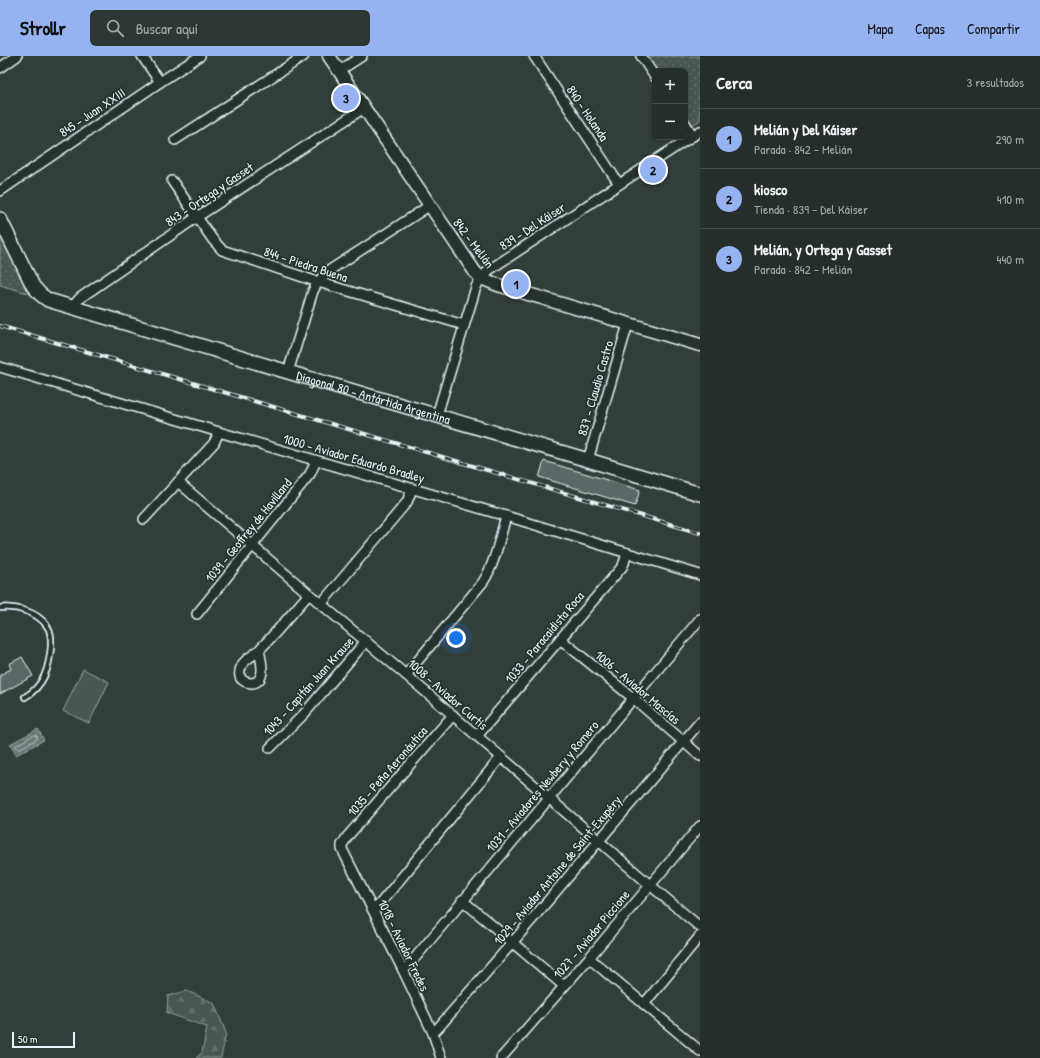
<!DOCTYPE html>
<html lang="es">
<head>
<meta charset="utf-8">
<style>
  :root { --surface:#262e2b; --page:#2e3633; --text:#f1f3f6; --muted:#a4a8a9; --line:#424a47; --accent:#95b2f1 }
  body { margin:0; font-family:"Patrick Hand",sans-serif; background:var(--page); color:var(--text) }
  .controls { position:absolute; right:12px; top:12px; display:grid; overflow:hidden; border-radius:6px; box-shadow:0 2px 6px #0003 }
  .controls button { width:36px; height:36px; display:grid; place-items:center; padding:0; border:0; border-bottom:1px solid var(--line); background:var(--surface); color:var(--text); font:20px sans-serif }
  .scale { position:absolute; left:12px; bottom:10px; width:63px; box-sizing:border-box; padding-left:4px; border:2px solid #e8f1f8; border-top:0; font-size:11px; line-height:14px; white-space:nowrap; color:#e8f1f8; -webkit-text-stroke:3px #26332d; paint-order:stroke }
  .you { position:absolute; left:456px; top:582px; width:14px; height:14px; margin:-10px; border:3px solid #fff; border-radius:50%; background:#1a73e8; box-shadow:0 0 0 6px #1a73e833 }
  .badge { display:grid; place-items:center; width:26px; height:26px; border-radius:50%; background:var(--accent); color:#111; font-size:13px; font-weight:700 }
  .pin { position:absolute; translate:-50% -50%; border:2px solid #fff; box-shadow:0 1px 4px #0006 }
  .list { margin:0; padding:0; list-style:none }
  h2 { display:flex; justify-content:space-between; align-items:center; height:52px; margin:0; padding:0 16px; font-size:17px }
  h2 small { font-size:13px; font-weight:400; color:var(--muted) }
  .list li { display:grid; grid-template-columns:26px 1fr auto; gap:12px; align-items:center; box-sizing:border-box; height:60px; padding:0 16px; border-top:1px solid var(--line) }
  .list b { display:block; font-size:15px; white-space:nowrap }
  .list p { margin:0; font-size:13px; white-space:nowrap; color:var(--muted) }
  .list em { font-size:13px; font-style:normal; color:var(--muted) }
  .icon { flex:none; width:22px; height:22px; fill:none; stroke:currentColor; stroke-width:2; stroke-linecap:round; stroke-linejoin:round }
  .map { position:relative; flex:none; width:700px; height:1002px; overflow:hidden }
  header { display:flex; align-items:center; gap:24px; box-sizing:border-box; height:56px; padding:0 20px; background:var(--accent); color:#111 }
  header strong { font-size:19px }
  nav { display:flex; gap:22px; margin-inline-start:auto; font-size:14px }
  .search { width:280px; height:36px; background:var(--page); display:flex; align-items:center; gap:10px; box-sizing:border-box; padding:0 14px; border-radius:6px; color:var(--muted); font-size:15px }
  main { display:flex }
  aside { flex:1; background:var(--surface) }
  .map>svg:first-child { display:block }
  .grass { fill:url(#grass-dots); stroke:#98a4a4 }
  .forest { fill:url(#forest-firs); stroke:#98a4a4 }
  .garden { fill:#495651; stroke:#98a4a4 }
  .water { fill:url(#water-ripples); stroke:#9ea9ab }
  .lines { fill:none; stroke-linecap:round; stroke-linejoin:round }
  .shore { stroke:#b7c1c5; stroke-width:1 }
  .building { fill:#5c6865; stroke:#e8f1f8 }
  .service-casing { stroke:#e8f1f8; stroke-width:8 }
  .minor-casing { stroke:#e8f1f8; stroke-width:12 }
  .tertiary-casing { stroke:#e8f1f8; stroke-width:15 }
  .secondary-casing { stroke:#e8f1f8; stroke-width:16 }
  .service { stroke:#26332d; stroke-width:4.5 }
  .minor { stroke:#26332d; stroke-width:9 }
  .tertiary { stroke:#26332d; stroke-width:12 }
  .secondary { stroke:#26332d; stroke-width:13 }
  .rail-casing { stroke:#e8f1f8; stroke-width:4 }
  .rail { stroke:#26332d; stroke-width:2.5; stroke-dasharray:8; stroke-linecap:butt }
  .labels { text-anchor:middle; stroke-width:3.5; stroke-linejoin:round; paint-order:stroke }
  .street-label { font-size:13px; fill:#e8f1f8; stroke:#26332d }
</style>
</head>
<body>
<header>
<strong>Strollr</strong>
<div class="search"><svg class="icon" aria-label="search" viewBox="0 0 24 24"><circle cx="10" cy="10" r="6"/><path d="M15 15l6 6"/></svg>Buscar aquí</div>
<nav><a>Mapa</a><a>Capas</a><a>Compartir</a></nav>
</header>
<main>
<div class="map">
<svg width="700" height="1002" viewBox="0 0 700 1002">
  <defs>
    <pattern id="grass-dots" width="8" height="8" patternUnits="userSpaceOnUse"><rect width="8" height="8" fill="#495651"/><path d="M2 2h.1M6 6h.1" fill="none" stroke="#636f6b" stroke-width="1.8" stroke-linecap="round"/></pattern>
    <pattern id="forest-firs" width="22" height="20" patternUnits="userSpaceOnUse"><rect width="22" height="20" fill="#495651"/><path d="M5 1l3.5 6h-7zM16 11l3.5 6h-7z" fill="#636f6b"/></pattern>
    <pattern id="water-ripples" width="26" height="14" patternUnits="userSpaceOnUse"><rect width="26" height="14" fill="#6d7978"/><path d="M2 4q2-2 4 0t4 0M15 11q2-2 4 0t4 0" fill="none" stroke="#5b6363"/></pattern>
  </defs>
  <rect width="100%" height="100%" fill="#323e39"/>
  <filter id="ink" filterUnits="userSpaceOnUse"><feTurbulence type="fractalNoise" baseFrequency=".025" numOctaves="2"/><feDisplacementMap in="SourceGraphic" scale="8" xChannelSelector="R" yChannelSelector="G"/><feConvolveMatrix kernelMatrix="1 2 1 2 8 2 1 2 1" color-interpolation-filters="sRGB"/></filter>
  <g filter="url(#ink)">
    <g class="grass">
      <path d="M647 0H700V64L691 70 685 60V15H656Z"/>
      <path d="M0 178 31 238 0 229Z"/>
    </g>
    <path class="forest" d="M187 935 214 947 226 977 221 1002H196L202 997 207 971 167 957 168 940Z"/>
    <path class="garden" d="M83 613 109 626 89 667 63 655Z"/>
    <path class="water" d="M38 673 44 684 16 699 10 688Z"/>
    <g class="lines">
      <path class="shore" d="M34 679 37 680V683L19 693 17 692 16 690 17 689Z"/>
    </g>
    <g class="building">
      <path d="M544 405 640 434 635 450 539 421Z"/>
      <path d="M22 601 33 620 0 638V619L11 613 9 608Z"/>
    </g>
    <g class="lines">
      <g class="service-casing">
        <path id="service" d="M0 552C16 550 38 556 47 570 52 577 51 584 51 591 49 612 44 630 25 641"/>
      </g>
      <g class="minor-casing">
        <g id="minor">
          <path d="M142 0 160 26"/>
          <path d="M534 0 619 128"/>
          <path d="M641 0 655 21"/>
          <path d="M0 12 17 0"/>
          <path d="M339 15 362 0"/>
          <path d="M685 67 693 80"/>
          <path d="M175 84 304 0"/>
          <path d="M172 125 213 184 222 194 318 226 464 269"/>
          <path d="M0 135 160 26 200 0"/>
          <path d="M72 251 80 242 197 161 364 52"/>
          <path d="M0 311 219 376 506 460 700 519"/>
          <path d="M288 316 313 235 318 226 330 214 429 150"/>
          <path d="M437 359 476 231C479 224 484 219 489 214L700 75"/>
          <path d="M588 404 628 268"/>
          <path d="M178 426 309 538 406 619 650 829 700 871"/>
          <path d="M144 463 214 387 219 376"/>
          <path d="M321 548 407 446 412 433"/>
          <path d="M197 558 310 418 316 405"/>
          <path d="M560 583 633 642 700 700"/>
          <path d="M259 594C261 604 267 624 253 627 250 627 247 627 244 625 238 622 239 615 242 609 246 602 255 599 260 593 277 576 293 556 309 538"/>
          <path d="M406 619 483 526C495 508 500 481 506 460"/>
          <path d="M477 680 622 511 624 507 627 497"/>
          <path d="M270 692 304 658 366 585"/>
          <path d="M462 844 564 930"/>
          <path d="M373 854 379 849 501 701"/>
          <path d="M589 902 700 995"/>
          <path d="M403 914 409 909 700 563"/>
          <path d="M644 948 700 880"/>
          <path d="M433 977 438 972 512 887 700 666"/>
          <path d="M441 1002 433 977 403 914 342 793V789L347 781 453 659"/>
          <path d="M501 1002 589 902 700 770"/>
        </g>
      </g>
      <g class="tertiary-casing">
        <path id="tertiary" d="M329 0 475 216 481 222 498 229 700 289"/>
      </g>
      <g class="secondary-casing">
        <g id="secondary">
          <path id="s1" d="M0 163 33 230 40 238 48 244 288 316 588 404 700 438"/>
        </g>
      </g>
      <use href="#service" class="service"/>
      <use href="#minor" class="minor"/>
      <use href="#tertiary" class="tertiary"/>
      <use href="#secondary" class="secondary"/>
      <g class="rail-casing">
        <path id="rail" d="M0 270 700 477"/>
      </g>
      <use href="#rail" class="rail"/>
    </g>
  </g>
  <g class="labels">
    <g class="street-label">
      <text transform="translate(92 56) rotate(-34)" y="5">845 - Juan XXIII</text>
      <text transform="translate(588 57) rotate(56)" y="5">840 - Holanda</text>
      <text transform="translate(209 138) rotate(-34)" y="5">843 - Ortega y Gasset</text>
      <text transform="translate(532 170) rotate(-33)" y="5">839 - Del Káiser</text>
      <text transform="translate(474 187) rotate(53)" y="5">842 - Melián</text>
      <text transform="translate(306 208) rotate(18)" y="5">844 - Piedra Buena</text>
      <text transform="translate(595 332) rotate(-74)" y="5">837 - Claudio Castro</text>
      <text dy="5" stroke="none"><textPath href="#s1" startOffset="435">Diagonal 80 - Antártida Argentina</textPath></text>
      <text transform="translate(354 402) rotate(16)" y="5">1000 - Aviador Eduardo Bradley</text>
      <text transform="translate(248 474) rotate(-51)" y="5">1039 - Geoffrey de Havilland</text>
      <text transform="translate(544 581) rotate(-50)" y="5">1033 - Paracaidista Roca</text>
      <text transform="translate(308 630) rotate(-48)" y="5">1043 - Capitán Juan Krause</text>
      <text transform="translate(638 631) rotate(40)" y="5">1006 - Aviador Mascías</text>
      <text transform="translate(448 638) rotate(41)" y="5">1008 - Aviador Curtis</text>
      <text transform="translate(387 715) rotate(-49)" y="5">1035 - Peña Aeronáutica</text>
      <text transform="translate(542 730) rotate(-50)" y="5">1031 - Aviadores Newbery y Romero</text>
      <text transform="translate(557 814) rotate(-50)" y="5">1029 - Aviador Antoine de Saint-Exupéry</text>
      <text transform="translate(591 878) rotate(-50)" y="5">1027 - Aviador Piccione</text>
      <text transform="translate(404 889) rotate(64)" y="5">1018 - Aviador Fredes</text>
    </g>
  </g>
</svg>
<div class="controls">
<button>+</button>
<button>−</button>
</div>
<div class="scale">50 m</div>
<div class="you"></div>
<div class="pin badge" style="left:516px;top:228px">1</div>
<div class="pin badge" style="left:653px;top:114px">2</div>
<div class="pin badge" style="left:346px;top:42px">3</div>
</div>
<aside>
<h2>Cerca<small>3 resultados</small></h2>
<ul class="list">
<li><span class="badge">1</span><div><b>Melián y Del Káiser</b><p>Parada · 842 - Melián</p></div><em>290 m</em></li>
<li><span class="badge">2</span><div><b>kiosco</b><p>Tienda · 839 - Del Káiser</p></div><em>410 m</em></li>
<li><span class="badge">3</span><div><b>Melián, y Ortega y Gasset</b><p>Parada · 842 - Melián</p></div><em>440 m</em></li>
</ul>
</aside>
</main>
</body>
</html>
